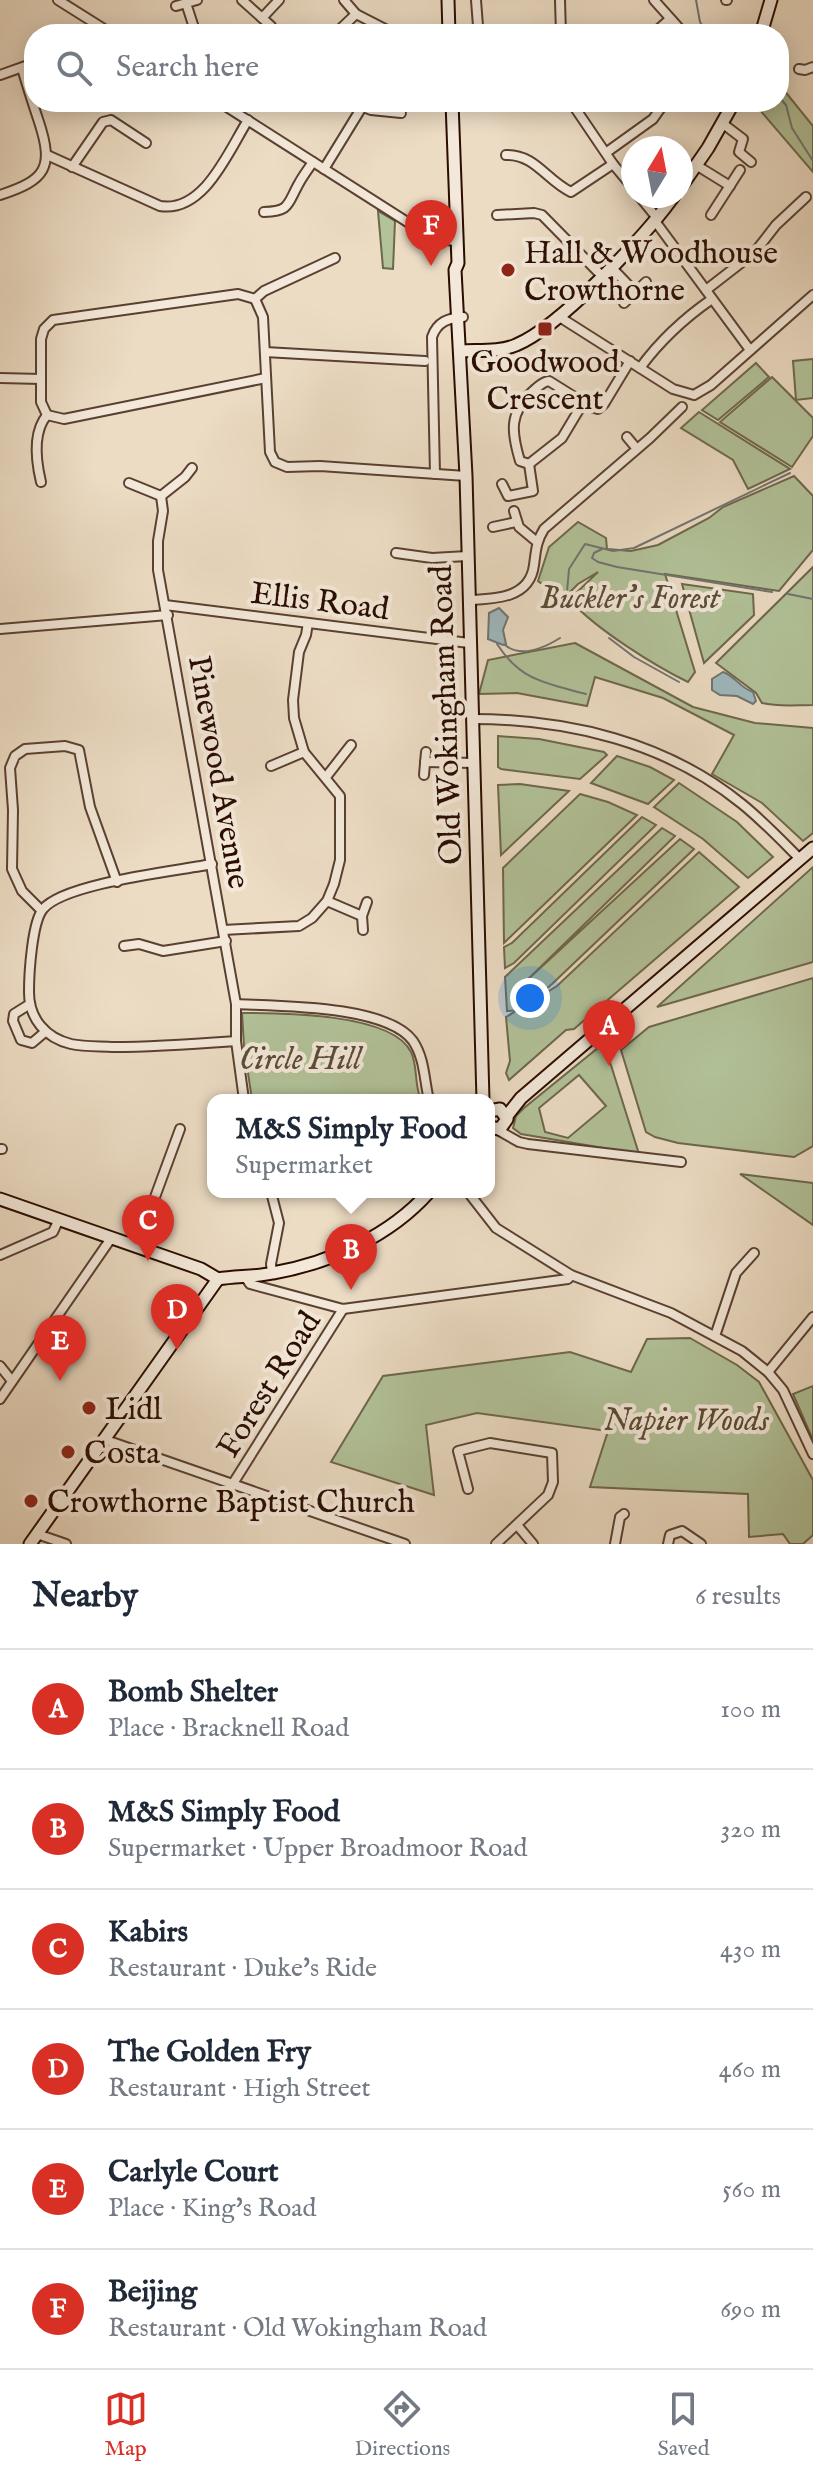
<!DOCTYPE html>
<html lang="en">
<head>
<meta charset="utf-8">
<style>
  :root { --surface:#fff; --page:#f2f2f3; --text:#1f2937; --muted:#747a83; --line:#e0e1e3; --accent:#d93025 }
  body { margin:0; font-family:"IM FELL English",serif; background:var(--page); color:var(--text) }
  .compass { position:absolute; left:621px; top:136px; width:72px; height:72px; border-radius:50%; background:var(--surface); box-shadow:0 4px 20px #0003; rotate:10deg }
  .you { position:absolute; left:530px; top:998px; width:28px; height:28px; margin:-20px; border:6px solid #fff; border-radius:50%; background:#1a73e8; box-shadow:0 0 0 12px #1a73e833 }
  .badge { display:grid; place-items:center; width:52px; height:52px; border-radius:50%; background:var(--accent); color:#fff; font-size:26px; font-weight:700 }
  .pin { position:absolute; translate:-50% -66px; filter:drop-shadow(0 2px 4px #0008) }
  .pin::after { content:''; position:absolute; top:42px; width:28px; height:24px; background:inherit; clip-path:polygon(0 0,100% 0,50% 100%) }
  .popup { position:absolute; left:207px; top:1094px; width:288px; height:104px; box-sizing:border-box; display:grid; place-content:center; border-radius:16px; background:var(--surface); filter:drop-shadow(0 2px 6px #0005); font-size:26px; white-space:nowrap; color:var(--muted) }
  .popup b { font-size:30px; color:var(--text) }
  .popup::after { content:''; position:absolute; left:50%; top:100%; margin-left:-16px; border:16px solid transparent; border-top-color:var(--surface) }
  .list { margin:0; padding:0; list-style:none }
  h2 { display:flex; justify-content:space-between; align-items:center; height:104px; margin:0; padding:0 32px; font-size:34px }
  h2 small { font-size:26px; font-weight:400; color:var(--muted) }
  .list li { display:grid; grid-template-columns:52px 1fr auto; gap:24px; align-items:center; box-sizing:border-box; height:120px; padding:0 32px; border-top:2px solid var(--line) }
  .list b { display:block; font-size:30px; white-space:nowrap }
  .list p { margin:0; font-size:26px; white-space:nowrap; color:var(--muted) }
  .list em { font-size:26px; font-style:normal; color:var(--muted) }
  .icon { flex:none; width:44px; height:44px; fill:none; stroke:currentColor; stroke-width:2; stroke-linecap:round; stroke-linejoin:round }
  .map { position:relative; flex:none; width:813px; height:1544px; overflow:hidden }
  .search { position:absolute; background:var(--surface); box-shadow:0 4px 20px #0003; left:24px; right:24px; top:24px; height:88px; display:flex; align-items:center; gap:20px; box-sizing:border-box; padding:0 28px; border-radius:32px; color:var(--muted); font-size:30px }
  .sheet { height:824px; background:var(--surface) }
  nav { display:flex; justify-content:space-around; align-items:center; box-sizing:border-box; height:112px; border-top:2px solid var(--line); background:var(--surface); font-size:22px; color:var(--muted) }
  nav a { display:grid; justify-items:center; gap:4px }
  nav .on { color:var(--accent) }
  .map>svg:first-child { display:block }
  .green { fill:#b2c299; stroke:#6e674c; stroke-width:2; fill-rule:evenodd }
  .water { fill:#9eb9bf; stroke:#707473; stroke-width:2 }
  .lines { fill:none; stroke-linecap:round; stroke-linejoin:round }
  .stream { stroke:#707473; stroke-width:2 }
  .street-casing { stroke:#5a4031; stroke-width:12 }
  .secondary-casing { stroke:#2a0c00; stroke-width:15 }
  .street { stroke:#f3e8d9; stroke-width:8 }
  .secondary { stroke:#f3e8d9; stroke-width:11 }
  .poi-dot { fill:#8f2418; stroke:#f3e8d9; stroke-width:3 }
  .labels { text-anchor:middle; stroke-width:8; stroke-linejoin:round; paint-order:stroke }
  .poi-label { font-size:32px; fill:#2a0c00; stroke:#f3e8d9; text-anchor:start }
  .park-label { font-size:32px; font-style:italic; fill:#5a4c36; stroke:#f3e8d9 }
  .street-label { font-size:32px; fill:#2a0c00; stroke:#f3e8d9 }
</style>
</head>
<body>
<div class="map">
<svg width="813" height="1544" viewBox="0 0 813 1544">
  <rect width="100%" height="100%" fill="#ecdcc4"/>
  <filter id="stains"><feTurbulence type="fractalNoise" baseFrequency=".0025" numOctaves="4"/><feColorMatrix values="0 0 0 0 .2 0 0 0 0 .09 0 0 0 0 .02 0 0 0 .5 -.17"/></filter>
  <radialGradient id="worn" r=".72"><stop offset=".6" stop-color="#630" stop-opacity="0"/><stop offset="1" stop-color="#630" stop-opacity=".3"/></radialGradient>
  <g class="green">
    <path d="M779 84 813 126V172L753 102H779Z"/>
    <path d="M378 211 395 221 393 269 383 268Z"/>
    <path d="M813 359V398L796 400 793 361Z"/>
    <path d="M756 363 769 377 718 420 702 410Z"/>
    <path d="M772 377 813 418V436L792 467 720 422Z"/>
    <path d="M699 412 790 469 748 489 733 460 681 428Z"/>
    <path d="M794 476 813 496V550L779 591 665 574 695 672 688 682C655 666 596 629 572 602L577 592 598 572 578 584 563 599 538 581 549 547 578 522 606 538 607 549 631 551 658 545 709 518 723 507Z"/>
    <path d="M813 567V705C795 705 779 707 762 703L756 693 716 663Z"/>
    <path d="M682 584 753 594 754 615 704 663Z"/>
    <path d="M575 643 693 707 755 723 813 728V833L803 841 762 803 712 774 734 735 663 698 595 677 587 706 517 693 479 694 488 660Z"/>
    <path d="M498 736 539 739 604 752 607 755 580 779 501 769 498 767Z"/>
    <path d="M617 756 650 767 674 780 648 804 591 783Z"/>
    <path d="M679 783 737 822 773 857 748 878 703 839 654 807Z"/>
    <path d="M520 784 569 791 501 855 498 785Z"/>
    <path d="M580 794 608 802 637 815 504 943 503 868Z"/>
    <path d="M642 817 656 825 514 963 505 968 504 947 512 943Z"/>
    <path d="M662 828 675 836 524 983 680 839 694 849 552 984C540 994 524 1012 507 1011L505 977Z"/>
    <path d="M699 852 739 887 574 1029 566 1030 509 1080 506 1073 510 1061 506 1017 557 986Z"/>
    <path d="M813 867V962L657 1007Z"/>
    <path d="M813 978V1146L794 1157 678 1143 655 1137 646 1132 621 1050 649 1027Z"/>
    <path d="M242 1013C281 1013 392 1013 411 1052 418 1066 414 1085 421 1100H252L244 1046Z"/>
    <path d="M604 1043 639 1154 521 1134 513 1128 516 1116 524 1108ZM579 1075 606 1106 568 1138 545 1132 539 1108Z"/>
    <path d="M740 1174 813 1183V1225Z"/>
    <path d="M690 1338 737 1365 759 1382 813 1480V1535L803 1544H790L783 1534 749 1537 748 1494 590 1487 608 1431 477 1413 426 1425 434 1495 331 1462 383 1376 570 1352 631 1372 647 1339Z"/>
    <path d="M813 1386V1440L793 1394Z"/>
  </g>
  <g class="water">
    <path d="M499 608 508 617 503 630 506 644 503 645 488 639 489 613Z"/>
    <path d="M723 672C735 676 740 688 753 692L756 701 753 704 737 696 720 695 712 690V679Z"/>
  </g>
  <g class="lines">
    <g class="stream">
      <path d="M696 0 700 22 708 34"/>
      <path d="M779 97 786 105 792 128 813 161"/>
      <path d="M602 549 594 553 592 558 598 562 617 567 772 592"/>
      <path d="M567 592 569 569 585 544 613 551 634 548 790 473"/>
      <path d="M788 594 813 599"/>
      <path d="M609 638 634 657 679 682"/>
      <path d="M497 644C521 681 546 683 586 694"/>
      <path d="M505 645C521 658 544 648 560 638"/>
    </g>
    <g class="street-casing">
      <g id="street">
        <path d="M58 0 112 34"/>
        <path d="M242 0 271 26"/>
        <path d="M344 0 356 14 395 34"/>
        <path d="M476 0 478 26 482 32H540"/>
        <path d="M560 0 561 34"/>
        <path d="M654 0 679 28"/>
        <path d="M726 0H727"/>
        <path d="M186 3 196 34"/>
        <path d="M176 6 197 0"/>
        <path d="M262 18 279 0"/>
        <path d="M335 34 356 14"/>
        <path d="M653 34 670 19"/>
        <path d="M799 69 805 70 813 67"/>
        <path d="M0 75 34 63"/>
        <path d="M219 102 434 239 457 241"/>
        <path d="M351 102 371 110 401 113"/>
        <path d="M571 102 613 164 633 188"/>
        <path d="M722 123 743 139 739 152 751 162"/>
        <path d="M607 152 653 119 665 102"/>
        <path d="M47 155 160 206C204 213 228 152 248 120"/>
        <path d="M506 155C535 154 547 181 571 192L613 164"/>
        <path d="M696 165 730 186"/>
        <path d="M72 167 103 122 111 120 146 143"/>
        <path d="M324 169 362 107"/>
        <path d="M0 195C46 180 54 168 39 122 33 104 27 86 22 68"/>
        <path d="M639 196 657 218"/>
        <path d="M264 212C290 211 287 205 298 185 302 177 308 169 313 162"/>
        <path d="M497 215 534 213 542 215 602 276"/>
        <path d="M711 215 740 170"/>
        <path d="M655 221 750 350"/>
        <path d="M611 267 635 292"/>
        <path d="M706 290 755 252 776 225 806 197"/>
        <path d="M255 299 263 317 270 452 275 462 287 467 320 466 466 476"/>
        <path d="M255 299 264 291 335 258"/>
        <path d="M624 303 646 282"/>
        <path d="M558 316 673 389 694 395 711 385 813 295"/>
        <path d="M265 352 425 361"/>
        <path d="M640 368C659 342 686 317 712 299"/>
        <path d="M0 378 41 379"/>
        <path d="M47 415 41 402V339L44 329 53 320 238 294 255 299"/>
        <path d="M47 415 64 419 266 378"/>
        <path d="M627 437 637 449"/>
        <path d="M529 464 520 461C511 431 509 413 533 391 539 386 542 382 549 381L589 406 598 409 604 404 630 361"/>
        <path d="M529 464 562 438 583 403"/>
        <path d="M192 468 185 477 161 496 163 511 158 541V570L236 1004V1041L244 1100"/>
        <path d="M435 474 432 337C437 322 448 318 463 317"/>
        <path d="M41 482C36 461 32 433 47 415"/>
        <path d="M129 483 161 496"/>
        <path d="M502 484 508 496 533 491 529 464"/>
        <path d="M514 511 519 527 537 542"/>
        <path d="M493 527 516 522"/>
        <path d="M396 553 432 558 467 556"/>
        <path d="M469 600C496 599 530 598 534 565 536 551 536 542 544 529L650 438 682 407"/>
        <path d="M165 605 469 643"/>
        <path d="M0 629 168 615"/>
        <path d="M472 719C568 719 666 742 742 804 763 821 781 840 800 859"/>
        <path d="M425 762 474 763"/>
        <path d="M271 766 304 752"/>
        <path d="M424 775 426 752"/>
        <path d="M326 777 351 745"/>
        <path d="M212 864C177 871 64 883 43 909 32 922 29 974 29 992 29 1019 46 1038 71 1044 85 1047 100 1046 114 1047 155 1047 195 1044 236 1041"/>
        <path d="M327 901 362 916"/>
        <path d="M41 910 22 891 12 869 13 810 10 768 15 756 25 749 65 746 79 750 90 807 117 882"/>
        <path d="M223 930 299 926 312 918 327 901 334 884 340 860V796L304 752 294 718 293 700 299 652 306 635 308 623"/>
        <path d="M363 930 362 916 367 902"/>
        <path d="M124 946 139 944 163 951 226 941"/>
        <path d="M30 1004 14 1014 13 1021 21 1040 32 1043 45 1032"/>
        <path d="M236 1004C278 1006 387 1005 413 1041 425 1059 424 1080 429 1100"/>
        <path d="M496 1129 519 1142 528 1144 681 1162"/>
        <path d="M0 1149H2"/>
        <path d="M271 1192 279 1223 271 1264 272 1273"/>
        <path d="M468 1192 496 1228 571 1275 671 1313 742 1351 768 1372 783 1390 813 1454"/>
        <path d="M137 1246 180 1129"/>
        <path d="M0 1255 53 1232 59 1219"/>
        <path d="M245 1277 250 1284 343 1309 568 1279 571 1275"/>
        <path d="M715 1336 736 1273 754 1253"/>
        <path d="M0 1366 12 1381"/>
        <path d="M768 1372 813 1317"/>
        <path d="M0 1399 112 1237"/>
        <path d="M103 1439 405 1544"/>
        <path d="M232 1485 343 1309"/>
        <path d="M468 1489 458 1451 490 1443 552 1453 553 1482 548 1495 496 1544"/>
        <path d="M517 1525 533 1544"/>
        <path d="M37 1534 66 1544"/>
        <path d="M615 1544 620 1517 624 1514"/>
        <path d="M668 1544 670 1535 682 1531 701 1544"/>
      </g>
    </g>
    <g class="secondary-casing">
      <g id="secondary">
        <path d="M448 0 449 34"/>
        <path d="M761 34 771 0"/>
        <path d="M452 102 458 263 455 270 466 476 483 1100"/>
        <path d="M681 187 708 148 734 102"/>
        <path d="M461 351C479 350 500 352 516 345 560 327 646 235 674 196"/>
        <path d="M489 1111 500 1109 507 1119 500 1129 489 1127"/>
        <path d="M506 1117 521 1098 813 848"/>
        <path d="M0 1199 201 1269 218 1279"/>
        <path d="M218 1279C236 1276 255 1277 273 1273 330 1263 390 1236 429 1192"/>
        <path d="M30 1544 218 1279"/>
      </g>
    </g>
    <use href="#street" class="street"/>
    <use href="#secondary" class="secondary"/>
  </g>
  <g class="poi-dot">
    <circle cx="508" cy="270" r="8"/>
    <rect x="537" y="321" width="16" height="16" rx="4"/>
    <circle cx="89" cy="1408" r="8"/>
    <circle cx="68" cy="1452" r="8"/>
    <circle cx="31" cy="1501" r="8"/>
  </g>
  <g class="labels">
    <g class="poi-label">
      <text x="524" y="263">Hall &amp; Woodhouse<tspan x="524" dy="37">Crowthorne</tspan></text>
      <text x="545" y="372" text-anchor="middle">Goodwood<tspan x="545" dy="37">Crescent</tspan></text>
      <text x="105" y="1419">Lidl</text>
      <text x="84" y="1463">Costa</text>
      <text x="47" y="1512">Crowthorne Baptist Church</text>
    </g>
    <g class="park-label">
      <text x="630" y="608">Buckler's Forest</text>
      <text x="300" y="1069">Circle Hill</text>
      <text x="686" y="1430">Napier Woods</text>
    </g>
    <g class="street-label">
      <text transform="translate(320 600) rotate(7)" y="11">Ellis Road</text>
      <text transform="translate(445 715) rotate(-92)" y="11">Old Wokingham Road</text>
      <text transform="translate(220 772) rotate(80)" y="11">Pinewood Avenue</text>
      <text transform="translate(268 1384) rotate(-58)" y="11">Forest Road</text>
    </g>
  </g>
  <rect width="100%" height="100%" filter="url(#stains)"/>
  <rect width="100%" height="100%" fill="url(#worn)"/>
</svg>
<svg class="compass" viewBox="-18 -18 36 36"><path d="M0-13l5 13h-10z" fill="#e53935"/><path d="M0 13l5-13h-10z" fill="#747a83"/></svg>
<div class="you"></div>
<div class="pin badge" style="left:609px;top:1066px">A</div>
<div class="pin badge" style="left:351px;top:1290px">B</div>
<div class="popup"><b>M&amp;S Simply Food</b>Supermarket</div>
<div class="pin badge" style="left:148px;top:1261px">C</div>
<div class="pin badge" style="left:177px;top:1350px">D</div>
<div class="pin badge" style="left:60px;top:1381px">E</div>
<div class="pin badge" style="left:431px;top:266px">F</div>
<div class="search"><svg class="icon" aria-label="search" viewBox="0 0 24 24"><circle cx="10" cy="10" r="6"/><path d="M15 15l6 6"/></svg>Search here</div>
</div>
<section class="sheet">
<h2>Nearby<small>6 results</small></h2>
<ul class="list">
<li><span class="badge">A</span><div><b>Bomb Shelter</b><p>Place · Bracknell Road</p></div><em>100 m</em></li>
<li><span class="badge">B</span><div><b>M&amp;S Simply Food</b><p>Supermarket · Upper Broadmoor Road</p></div><em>320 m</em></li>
<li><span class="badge">C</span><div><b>Kabirs</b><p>Restaurant · Duke's Ride</p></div><em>430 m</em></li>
<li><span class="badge">D</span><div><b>The Golden Fry</b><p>Restaurant · High Street</p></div><em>460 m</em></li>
<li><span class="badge">E</span><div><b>Carlyle Court</b><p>Place · King's Road</p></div><em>560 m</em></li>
<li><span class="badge">F</span><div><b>Beijing</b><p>Restaurant · Old Wokingham Road</p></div><em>690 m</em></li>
</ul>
</section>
<nav>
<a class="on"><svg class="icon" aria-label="map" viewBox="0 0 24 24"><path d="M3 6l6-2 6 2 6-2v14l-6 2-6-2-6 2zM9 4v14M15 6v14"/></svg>Map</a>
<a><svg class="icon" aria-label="directions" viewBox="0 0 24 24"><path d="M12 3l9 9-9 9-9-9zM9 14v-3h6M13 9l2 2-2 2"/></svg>Directions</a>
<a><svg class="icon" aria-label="saved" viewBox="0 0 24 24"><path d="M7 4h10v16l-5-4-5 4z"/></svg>Saved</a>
</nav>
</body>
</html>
